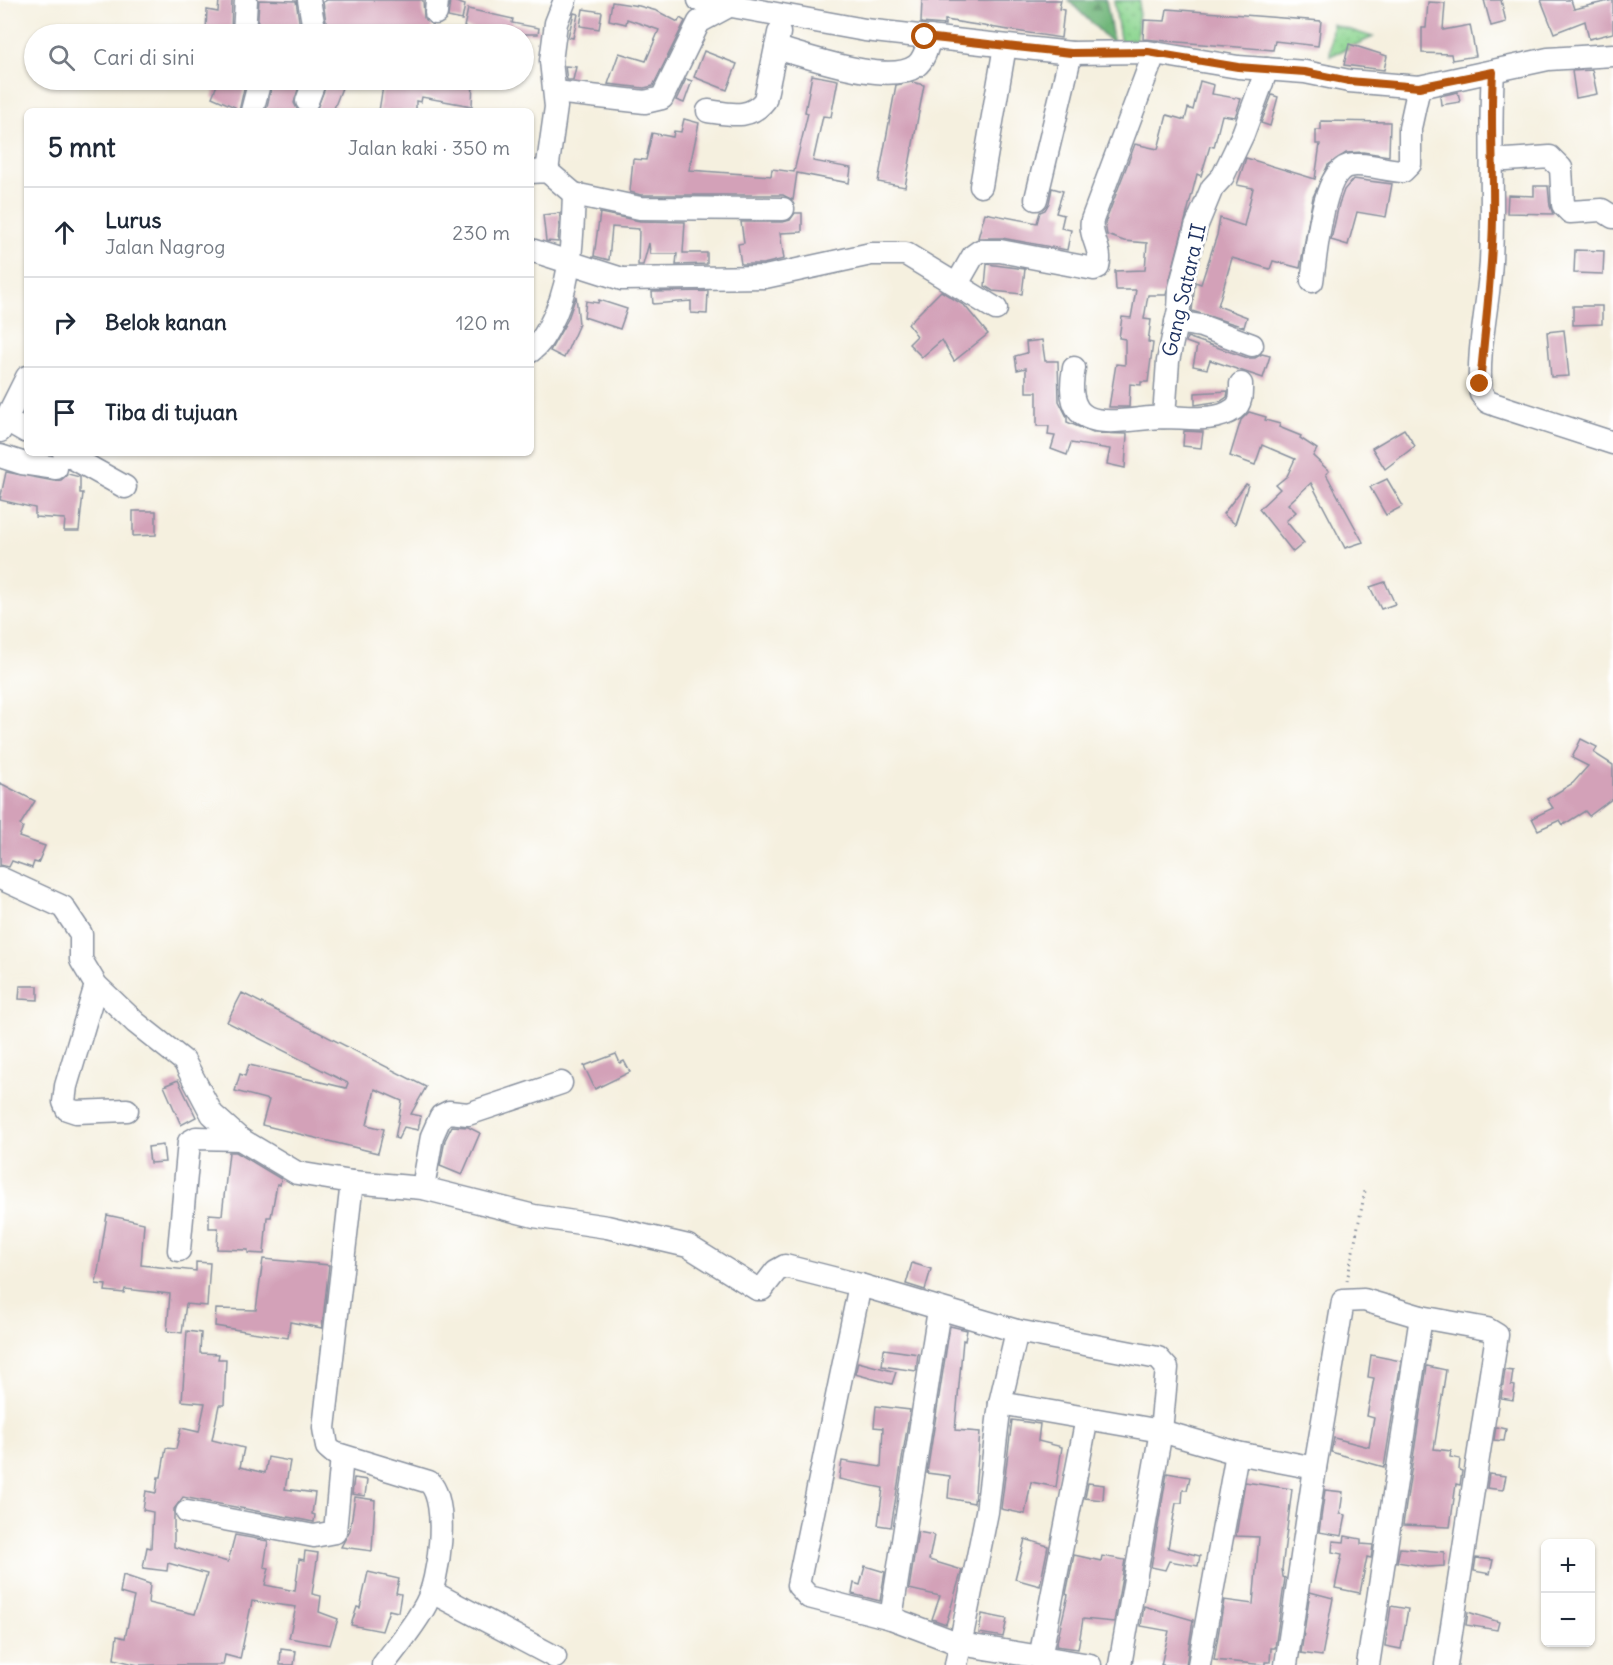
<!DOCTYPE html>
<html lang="id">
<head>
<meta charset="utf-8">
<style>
  :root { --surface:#fff; --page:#f6f6f7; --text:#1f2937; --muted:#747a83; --line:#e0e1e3 }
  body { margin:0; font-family:Delius,sans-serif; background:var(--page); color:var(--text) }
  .controls { position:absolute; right:18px; bottom:18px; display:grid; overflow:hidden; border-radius:9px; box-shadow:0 2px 4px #0004 }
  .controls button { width:54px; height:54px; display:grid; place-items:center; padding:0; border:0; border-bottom:2px solid var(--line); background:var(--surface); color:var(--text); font:30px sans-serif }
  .stop { position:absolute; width:18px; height:18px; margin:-14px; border:4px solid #b45309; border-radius:50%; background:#fff }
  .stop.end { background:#b45309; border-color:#fff; box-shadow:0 2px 6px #0008 }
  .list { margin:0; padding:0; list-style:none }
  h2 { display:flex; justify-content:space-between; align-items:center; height:78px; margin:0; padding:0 24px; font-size:26px }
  h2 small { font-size:20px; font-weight:400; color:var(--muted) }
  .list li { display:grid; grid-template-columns:39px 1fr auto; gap:18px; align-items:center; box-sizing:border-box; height:90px; padding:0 24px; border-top:2px solid var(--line) }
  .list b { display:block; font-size:22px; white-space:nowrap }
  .list p { margin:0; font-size:20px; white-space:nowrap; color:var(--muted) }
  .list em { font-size:20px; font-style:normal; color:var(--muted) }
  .icon { flex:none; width:33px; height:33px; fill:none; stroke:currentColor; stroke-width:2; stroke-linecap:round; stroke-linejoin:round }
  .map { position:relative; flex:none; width:1613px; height:1665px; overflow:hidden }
  .search { position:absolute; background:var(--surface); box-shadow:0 2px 4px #0004; left:24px; top:24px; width:510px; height:66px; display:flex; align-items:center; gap:15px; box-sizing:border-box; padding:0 21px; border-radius:33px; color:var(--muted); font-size:22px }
  .panel { position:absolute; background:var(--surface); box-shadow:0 2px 4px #0004; left:24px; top:108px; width:510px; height:348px; border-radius:9px }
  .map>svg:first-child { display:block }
  .grass { fill:url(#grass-dots); stroke:#548277; stroke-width:1.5 }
  .forest { fill:url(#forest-firs); stroke:#46726c; stroke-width:1.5 }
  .building { fill:#d3a1b8 }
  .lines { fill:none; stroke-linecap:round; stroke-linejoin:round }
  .minor-casing { stroke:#88909e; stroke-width:25 }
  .path { stroke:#88909e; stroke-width:3; stroke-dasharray:1.5 4.5; stroke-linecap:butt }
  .minor { stroke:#fff; stroke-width:22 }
  .route { stroke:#b45309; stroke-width:8 }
  .labels { text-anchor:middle; stroke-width:6; stroke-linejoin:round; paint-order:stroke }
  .street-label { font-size:20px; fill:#1b2f5e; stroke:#fff }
</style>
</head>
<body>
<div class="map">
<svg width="1613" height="1665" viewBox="0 0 1613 1665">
  <defs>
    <pattern id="grass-dots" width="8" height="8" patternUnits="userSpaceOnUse" patternTransform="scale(1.5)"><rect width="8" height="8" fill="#8cd590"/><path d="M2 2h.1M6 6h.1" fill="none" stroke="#78b77f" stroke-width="1.8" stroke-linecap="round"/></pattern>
    <pattern id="forest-firs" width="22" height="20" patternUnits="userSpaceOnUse" patternTransform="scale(1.5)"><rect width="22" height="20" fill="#71b67a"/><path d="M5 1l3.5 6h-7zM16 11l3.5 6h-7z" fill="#5c9467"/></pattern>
  </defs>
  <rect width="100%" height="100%" fill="#fff"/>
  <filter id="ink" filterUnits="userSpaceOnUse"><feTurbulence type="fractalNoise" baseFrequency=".0167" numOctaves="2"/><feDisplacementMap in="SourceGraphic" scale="12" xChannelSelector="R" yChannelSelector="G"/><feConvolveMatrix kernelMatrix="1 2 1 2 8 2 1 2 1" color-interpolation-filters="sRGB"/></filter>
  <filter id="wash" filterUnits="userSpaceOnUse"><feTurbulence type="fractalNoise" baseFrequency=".008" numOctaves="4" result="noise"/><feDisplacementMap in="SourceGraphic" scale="24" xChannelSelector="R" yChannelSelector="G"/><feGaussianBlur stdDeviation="1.35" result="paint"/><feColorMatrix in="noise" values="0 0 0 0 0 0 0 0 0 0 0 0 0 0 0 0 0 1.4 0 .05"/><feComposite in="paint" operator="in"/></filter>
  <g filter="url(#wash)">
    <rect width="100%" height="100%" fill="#f5f0df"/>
    <g class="grass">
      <path d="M1140 0 1136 44 1121 45 1114 1Z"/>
      <path d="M1332 24 1373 37 1330 56Z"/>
    </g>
    <path class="forest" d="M1068 0H1106L1114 45Z"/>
    <g id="blocks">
      <g class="building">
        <path d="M219 0H232L231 33 206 31 207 10 218 12Z"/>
        <path d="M259 0 296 1 301 34H257Z"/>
        <path d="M327 0H423L424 18 432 25 431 34H328L323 2Z"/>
        <path d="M450 0 465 5 462 20 448 17Z"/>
        <path d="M922 0H1061L1059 9 1064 10 1061 38 945 20V25L921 23Z"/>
        <path d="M1484 0H1501L1506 22 1491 26Z"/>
        <path d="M1541 0H1571L1574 9 1613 0V33L1589 39 1585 21 1554 33Z"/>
        <path d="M612 2 639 6 657 11 678 22 680 18 685 21 653 86 644 88 608 84 619 53 646 61 659 30 627 19 626 24 609 20Z"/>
        <path d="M1428 2 1445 3 1443 30 1470 25 1476 56 1452 60 1451 54 1422 53V28H1426Z"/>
        <path d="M468 9 513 19 512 23 539 28 538 34H499L464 27Z"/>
        <path d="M583 9 602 12 599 29 580 26Z"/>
        <path d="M1167 9 1321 21 1318 46 1275 41 1273 50 1143 39 1144 20 1165 21Z"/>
        <path d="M574 13 578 14 573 38 568 37Z"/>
        <path d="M1349 44 1387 56 1384 70 1344 65Z"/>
        <path d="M704 51 737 64 727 90 694 77Z"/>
        <path d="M565 66 576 67 573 80H567Z"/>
        <path d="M1592 70 1597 94 1576 98 1572 71Z"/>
        <path d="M812 75 838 80 831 117 823 116 813 161 851 168 849 183 797 173 793 200 783 195H641L630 192 633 159 646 160 652 133 673 137 674 131 681 132 684 119 699 123 689 170 771 176 772 169 794 172 808 113 805 112Z"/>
        <path d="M686 79 692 81 684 103 676 100Z"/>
        <path d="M219 80H246L239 111H233L235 107 212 97Z"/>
        <path d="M273 80H301L294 103 298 111H266Z"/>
        <path d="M328 80H345L333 111H316Z"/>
        <path d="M384 80H473L472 106 422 97 421 102 416 101V111H379Z"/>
        <path d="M1200 81 1214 85 1212 94 1241 99 1235 117 1222 115 1214 147 1210 146 1201 176 1197 174 1166 295H1148L1144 319 1151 320 1148 342 1153 343 1148 382H1141V385L1130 384 1129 407H1109L1116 364 1125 365V339L1119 338 1122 317 1131 318 1136 290H1116L1115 271 1145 270 1147 243 1124 241 1107 235 1105 223 1135 144 1158 149 1167 115 1185 120 1188 108 1193 110Z"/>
        <path d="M912 82 924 85 905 187 878 182 896 85Z"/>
        <path d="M1458 92 1460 102 1441 105 1440 96Z"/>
        <path d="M1272 95 1278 97 1270 126 1261 123Z"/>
        <path d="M1321 121 1390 122 1389 156 1363 152 1346 153 1328 165 1313 197 1300 268 1273 261 1270 269 1232 258 1218 306 1247 317 1244 327 1192 311 1195 282 1201 284 1217 235 1220 218 1244 226 1253 188 1237 185 1246 158 1315 179 1320 144H1316V130H1321Z"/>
        <path d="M1353 179 1392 184 1386 217 1357 212 1348 245 1331 240 1339 204 1344 190Z"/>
        <path d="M1534 186H1548L1550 206 1553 214 1507 213 1508 195 1534 196Z"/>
        <path d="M1052 188 1063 191 1056 213 1064 215 1061 228 1071 230 1067 250 1002 238H978L985 213 1037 223 1040 212 1045 210 1049 203Z"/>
        <path d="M560 213 558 242 546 241 543 215Z"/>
        <path d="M600 213 640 221 685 222 683 253H707V264L676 265 677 254H650L649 243 643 265H638L639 229 612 227 609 260 594 256Z"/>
        <path d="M795 213H802V232L780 233 784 259 763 264H741L738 244 744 243 741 222H783L790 220Z"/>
        <path d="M1575 250 1604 251 1603 274 1574 273Z"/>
        <path d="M987 264 1025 269 1022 294 993 291 985 286Z"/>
        <path d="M708 291 707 314 691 313V301L653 304 652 292Z"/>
        <path d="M941 291 965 306 988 334 954 361 942 340 922 357 909 344 917 336 908 324Z"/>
        <path d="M576 296 579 324 564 358 550 351 568 319Z"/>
        <path d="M599 300 627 309 620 329 584 317 586 301 598 303Z"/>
        <path d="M1573 306H1602V324L1573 325Z"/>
        <path d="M1564 330 1569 376 1551 377 1547 332Z"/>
        <path d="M1187 337 1248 358H1255L1262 354 1270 356 1263 378 1210 360 1207 369 1193 366 1197 346 1186 342Z"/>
        <path d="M1042 340 1045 361H1058L1059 401 1067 417V422L1093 433 1127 434 1125 468 1107 464 1110 449 1071 443 1067 455 1051 449 1055 436 1048 435 1049 426H1037V392H1026V368L1017 370 1015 356 1027 353 1026 342Z"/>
        <path d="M1228 391 1227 397 1221 401 1195 405V393Z"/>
        <path d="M1249 412 1266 417 1265 420 1280 424 1279 427 1301 436 1300 438 1317 449 1313 456 1329 471 1326 474 1363 542 1345 548 1311 483 1288 504 1296 512 1286 521 1304 543 1293 552 1259 509 1280 489 1276 485 1287 476 1295 459 1262 445 1255 465 1230 456 1241 420Z"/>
        <path d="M1404 429 1415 446 1385 469 1372 448Z"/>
        <path d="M1184 431 1203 432 1201 448 1183 446Z"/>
        <path d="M6 472 54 481 61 480 68 474 80 477V493H83L79 531H64L65 519 35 517V508L0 500Z"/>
        <path d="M1387 479 1403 506 1386 515 1370 487Z"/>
        <path d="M1246 484 1248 485 1235 524 1223 514Z"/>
        <path d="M133 511H156V535L133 536Z"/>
        <path d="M1385 582 1395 604 1381 609 1370 587Z"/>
        <path d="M1581 739 1597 747 1594 753 1613 765V798L1589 816 1585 811 1563 825 1560 820 1538 830 1532 818 1553 808 1547 799 1573 783 1588 766 1572 758Z"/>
        <path d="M0 783 35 801 20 825 23 827 19 837 45 846 38 863 34 862 32 868 12 861 9 867 0 865Z"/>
        <path d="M20 986H38V1000L19 999Z"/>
        <path d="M242 993 426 1087 411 1114 421 1116 418 1130 404 1127 398 1139 395 1138 402 1101 375 1089 367 1125 384 1129 378 1153 262 1125 269 1100 235 1091 240 1074 245 1076 249 1065 346 1088 348 1083 227 1022Z"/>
        <path d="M616 1054 620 1063 624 1061 630 1072 595 1089 584 1066Z"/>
        <path d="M178 1080 196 1117 181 1125 164 1086Z"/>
        <path d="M452 1126 468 1127 480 1133 462 1175 440 1166 445 1140Z"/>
        <path d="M163 1145 165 1162 150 1163 148 1147Z"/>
        <path d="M229 1152H236L281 1179 280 1185 277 1184 271 1217H267L264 1254 248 1253V1250L217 1249 218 1228H209V1214L222 1215Z"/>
        <path d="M107 1215 144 1223 141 1265 196 1271V1262L210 1263 207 1306 186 1304 182 1333 167 1331 170 1294 125 1289 124 1293 105 1291 106 1285 96 1284Z"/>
        <path d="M263 1259 329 1265 322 1328 290 1322 288 1338 215 1326 216 1309 256 1310Z"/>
        <path d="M912 1263 931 1269 925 1290 906 1284Z"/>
        <path d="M950 1326 967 1330 965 1341 963 1340 955 1430 980 1432 974 1503 948 1498 950 1476 927 1473Z"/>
        <path d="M187 1331 201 1333 200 1353 219 1354 218 1359H226L224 1405H219L212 1440 244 1448 240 1467 265 1473 268 1457 290 1461 285 1489 315 1493 312 1514 315 1515 314 1522 183 1497 174 1509V1547L228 1562 235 1535 268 1541 264 1567 269 1568 265 1585 295 1591 299 1559 304 1560 305 1551 318 1553 312 1594 321 1596 319 1612 338 1619 330 1645 289 1638 296 1607 252 1601 240 1659 225 1655 223 1665H138L114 1659 117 1636 125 1638 134 1597 120 1593 123 1575 150 1584 148 1603 195 1614 207 1574 168 1563 167 1571 143 1568 147 1547 151 1548 153 1512 143 1510 146 1491 156 1493 158 1477H161L166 1448 176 1449 181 1428 199 1432 205 1403 182 1401Z"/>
        <path d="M884 1349 918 1354 916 1371 882 1366Z"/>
        <path d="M1371 1355 1401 1361 1384 1467 1331 1452 1334 1438 1369 1447 1374 1418 1367 1416 1374 1378 1368 1377Z"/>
        <path d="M858 1362 896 1372 892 1384 855 1374Z"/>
        <path d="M1427 1366 1446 1370 1434 1449 1451 1451 1450 1457 1460 1459 1459 1470 1462 1471 1460 1485 1456 1484 1450 1527 1403 1525Z"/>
        <path d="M1505 1370 1513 1371 1511 1385 1515 1386 1513 1400 1501 1398Z"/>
        <path d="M876 1406 910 1410 891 1527 878 1525 883 1488 839 1479 842 1461 881 1467 883 1428 874 1427Z"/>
        <path d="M1012 1420 1040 1424 1038 1441 1062 1447 1056 1487 1031 1482 1025 1514 1001 1509Z"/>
        <path d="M1496 1427 1506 1429 1504 1441 1494 1440Z"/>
        <path d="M1167 1473 1190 1477 1187 1490H1183L1182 1503H1176L1168 1548 1200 1556 1198 1566 1169 1561 1165 1570 1151 1567Z"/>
        <path d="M1489 1474 1506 1476 1503 1490 1487 1488Z"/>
        <path d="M354 1478 367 1480 365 1496 352 1494Z"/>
        <path d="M1245 1482 1292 1489 1282 1569 1283 1577 1285 1578 1275 1648H1271L1270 1662H1265V1665L1214 1660 1224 1600 1253 1604 1259 1537 1236 1536Z"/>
        <path d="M1088 1483 1104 1485 1103 1500 1085 1498Z"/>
        <path d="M1325 1490 1343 1492 1340 1514 1346 1515 1342 1536 1319 1532Z"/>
        <path d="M355 1497 375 1500 372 1551 341 1547 350 1530Z"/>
        <path d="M918 1532 934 1535 929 1560 962 1570 946 1624 932 1619 940 1596 909 1589Z"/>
        <path d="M1345 1536 1361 1539V1544L1373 1545 1371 1558 1367 1557 1360 1593 1335 1588 1342 1554 1332 1552 1333 1541 1344 1542Z"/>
        <path d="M1025 1539 1048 1546 1040 1586 1015 1579Z"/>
        <path d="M1400 1548 1444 1552V1566L1428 1567 1397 1562Z"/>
        <path d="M1074 1555 1101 1561 1102 1556 1125 1560 1114 1622 1083 1619 1078 1649 1056 1646 1068 1595 1066 1594Z"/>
        <path d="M1476 1558 1493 1560 1490 1574 1474 1571Z"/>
        <path d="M865 1566 885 1572 880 1601 852 1594 854 1583 860 1585Z"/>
        <path d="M368 1572 399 1579 396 1593 401 1594 398 1612 389 1610 382 1631 351 1625 357 1607 360 1608Z"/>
        <path d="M1310 1592 1333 1598 1322 1656 1301 1653Z"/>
        <path d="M1144 1606 1193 1620 1186 1665H1161L1169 1631 1141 1626Z"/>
        <path d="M1391 1606 1408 1609 1401 1649 1385 1646Z"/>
        <path d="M1468 1612 1499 1622 1497 1630 1466 1625Z"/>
        <path d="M982 1614 1007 1619 1003 1637 979 1633Z"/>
        <path d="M281 1649 296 1651 294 1665H280Z"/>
      </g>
    </g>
  </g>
  <g filter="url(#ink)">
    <use href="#blocks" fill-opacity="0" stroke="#88909e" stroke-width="1.5"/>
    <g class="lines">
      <g class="minor-casing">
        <g id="minor">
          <path d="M309 0 315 34"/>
          <path d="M699 0 865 30 1071 53 1148 52 1238 67 1305 72 1349 81 1419 87 1548 59 1613 55"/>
          <path d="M436 13 437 0"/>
          <path d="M244 34 246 0"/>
          <path d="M776 48C808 56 888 86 916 66 925 59 927 47 930 37"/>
          <path d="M1493 72C1489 135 1494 197 1491 261 1489 303 1476 352 1481 394L1488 402 1496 405 1613 443"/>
          <path d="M555 92 645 102 662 98 699 22 727 7"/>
          <path d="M307 101 315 80"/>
          <path d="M252 111 260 80"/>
          <path d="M708 111C730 114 750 120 765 100L779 33"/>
          <path d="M1493 158 1506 160 1550 157 1561 168 1563 205 1570 212 1602 210 1613 217"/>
          <path d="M547 171 556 107 551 61 556 23 565 0"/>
          <path d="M531 172 547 171 574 194 640 208 783 209"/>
          <path d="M981 186 1005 46"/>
          <path d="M1036 199 1071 53"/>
          <path d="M531 250 622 279 765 277 871 254H906L996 309"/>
          <path d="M1312 281C1316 258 1321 174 1348 166 1365 162 1386 171 1403 171L1410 164V128L1419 87"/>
          <path d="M957 284 973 256 980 251H1000L1094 269 1098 267C1103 249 1089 238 1092 220L1154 54"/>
          <path d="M1176 322 1201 326 1252 345"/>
          <path d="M531 351C539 345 543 338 548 329 572 286 572 242 574 194"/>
          <path d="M1074 368C1060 441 1120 418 1165 417 1187 417 1215 423 1234 409 1242 403 1241 393 1241 384"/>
          <path d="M1164 417 1168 361 1179 309 1180 288 1196 227 1212 188 1223 176 1243 134 1267 69"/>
          <path d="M6 420 27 432"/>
          <path d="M0 431 27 377"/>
          <path d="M64 453 125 487"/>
          <path d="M0 456 22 463 56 468"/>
          <path d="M0 878 63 907 81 934V960L96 985 136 1023 184 1061 212 1114 240 1139 297 1173 352 1182 423 1188 534 1216 607 1227 688 1246 757 1289H762L776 1271 785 1266 860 1285 1017 1331 1158 1358 1167 1368 1161 1431 1120 1665"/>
          <path d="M96 985 66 1086 64 1102 67 1109 76 1112 127 1110"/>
          <path d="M352 1182 324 1428 327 1447 334 1453 429 1482C450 1502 439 1580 426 1604 415 1625 398 1645 383 1665"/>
          <path d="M423 1188 432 1136 441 1116 449 1112 468 1114 561 1083"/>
          <path d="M179 1250 189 1142 196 1138 240 1139"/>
          <path d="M860 1285 798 1585 809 1597 891 1618 960 1644 1090 1665"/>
          <path d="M1000 1403 1161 1431 1237 1453 1315 1468"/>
          <path d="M187 1512 314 1536 335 1532 342 1456"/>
          <path d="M432 1592 555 1657"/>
          <path d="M891 1618 939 1310"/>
          <path d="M1040 1658 1087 1418"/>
          <path d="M956 1665 987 1512 1000 1403 1017 1331"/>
          <path d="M1199 1665 1237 1453"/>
          <path d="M1286 1665 1315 1468 1343 1301 1364 1300 1421 1317 1487 1329 1497 1335 1446 1665"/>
          <path d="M1368 1665 1421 1317"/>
        </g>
      </g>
      <path class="path" d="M1347 1281 1365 1191"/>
      <use href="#minor" class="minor"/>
    </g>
  </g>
  <g class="lines" filter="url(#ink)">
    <path class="route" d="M925 37 1071 53 1148 52 1238 67 1305 72 1349 81 1419 87 1493 72C1490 121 1494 170 1493 219 1492 274 1485 329 1480 384"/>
  </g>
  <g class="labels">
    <g class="street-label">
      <text transform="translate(1184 290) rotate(-77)" y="7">Gang Satara II</text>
    </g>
  </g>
</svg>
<div class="controls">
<button>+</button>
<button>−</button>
</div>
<div class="stop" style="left:925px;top:37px"></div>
<div class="stop end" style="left:1480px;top:384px"></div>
<div class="search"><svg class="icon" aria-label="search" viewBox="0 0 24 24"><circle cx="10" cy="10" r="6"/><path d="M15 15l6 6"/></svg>Cari di sini</div>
<section class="panel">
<h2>5 mnt<small>Jalan kaki · 350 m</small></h2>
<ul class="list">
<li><svg class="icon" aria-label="ahead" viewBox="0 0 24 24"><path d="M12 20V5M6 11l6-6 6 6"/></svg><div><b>Lurus</b><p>Jalan Nagrog</p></div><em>230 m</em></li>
<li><svg class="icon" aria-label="right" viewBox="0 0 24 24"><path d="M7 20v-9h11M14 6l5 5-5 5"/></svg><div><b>Belok kanan</b></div><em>120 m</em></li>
<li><svg class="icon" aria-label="arrive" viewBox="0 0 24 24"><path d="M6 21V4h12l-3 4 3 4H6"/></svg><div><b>Tiba di tujuan</b></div></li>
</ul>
</section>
</div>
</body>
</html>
